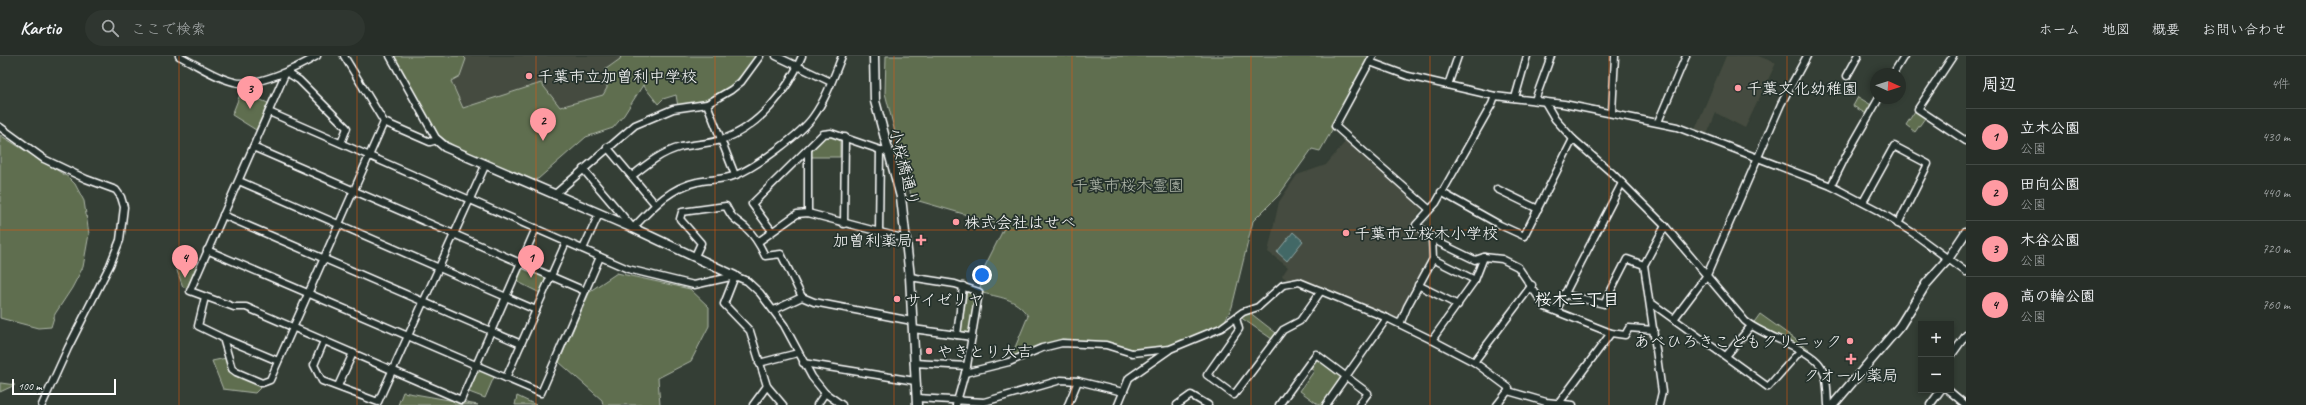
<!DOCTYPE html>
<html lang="ja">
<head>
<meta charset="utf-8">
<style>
  :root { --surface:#272e28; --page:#2f3630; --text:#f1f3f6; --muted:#a4a8a8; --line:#434a45; --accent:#ff9aa2 }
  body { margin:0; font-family:Caveat,"Klee One",sans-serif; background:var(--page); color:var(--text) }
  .controls { position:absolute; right:12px; bottom:12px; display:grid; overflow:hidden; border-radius:0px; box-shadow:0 2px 6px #0003 }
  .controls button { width:36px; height:36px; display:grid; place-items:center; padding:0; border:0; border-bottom:1px solid var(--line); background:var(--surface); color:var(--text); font:20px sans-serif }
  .compass { position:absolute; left:1870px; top:12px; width:36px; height:36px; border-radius:50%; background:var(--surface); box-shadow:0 2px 6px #0003; rotate:93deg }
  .scale { position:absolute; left:12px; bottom:10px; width:104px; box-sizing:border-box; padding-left:4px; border:2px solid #fff; border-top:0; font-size:11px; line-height:14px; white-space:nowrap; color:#fff; -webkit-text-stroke:3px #26332d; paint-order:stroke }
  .you { position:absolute; left:982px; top:219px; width:14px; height:14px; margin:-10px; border:3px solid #fff; border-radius:50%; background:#1a73e8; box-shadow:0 0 0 6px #1a73e833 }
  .badge { display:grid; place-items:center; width:26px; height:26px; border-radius:50%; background:var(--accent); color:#111; font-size:13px; font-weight:700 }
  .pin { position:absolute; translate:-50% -33px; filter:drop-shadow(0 1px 2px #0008) }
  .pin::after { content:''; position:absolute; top:21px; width:14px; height:12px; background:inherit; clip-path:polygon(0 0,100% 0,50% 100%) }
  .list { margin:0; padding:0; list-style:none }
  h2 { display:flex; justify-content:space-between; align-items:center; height:52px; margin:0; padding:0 16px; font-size:17px }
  h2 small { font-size:13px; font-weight:400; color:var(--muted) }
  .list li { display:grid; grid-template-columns:26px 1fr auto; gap:12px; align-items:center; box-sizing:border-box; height:56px; padding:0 16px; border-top:1px solid var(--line) }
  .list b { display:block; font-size:15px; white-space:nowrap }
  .list p { margin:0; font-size:13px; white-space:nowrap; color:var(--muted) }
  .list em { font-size:13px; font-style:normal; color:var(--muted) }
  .icon { flex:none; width:22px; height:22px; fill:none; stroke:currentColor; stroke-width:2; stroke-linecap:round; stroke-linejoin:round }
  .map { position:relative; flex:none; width:1966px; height:349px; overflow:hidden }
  header { display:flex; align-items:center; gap:24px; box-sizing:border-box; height:56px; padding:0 20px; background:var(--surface); border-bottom:1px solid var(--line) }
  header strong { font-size:19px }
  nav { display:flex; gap:22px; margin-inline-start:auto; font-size:14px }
  .search { width:280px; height:36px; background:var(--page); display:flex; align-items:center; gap:10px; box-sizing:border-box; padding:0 14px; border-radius:22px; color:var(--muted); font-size:15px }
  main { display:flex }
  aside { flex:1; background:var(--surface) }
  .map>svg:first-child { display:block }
  .built { fill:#454c3f }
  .green { fill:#5e6e50; stroke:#aeb6a8 }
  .water { fill:#426766; stroke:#8ea4a3 }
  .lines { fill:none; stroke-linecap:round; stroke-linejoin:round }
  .minor-casing { stroke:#fff; stroke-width:9 }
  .tertiary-casing { stroke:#fff; stroke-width:11 }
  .minor { stroke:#26332d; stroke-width:6 }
  .tertiary { stroke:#26332d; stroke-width:8 }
  .grid { fill:none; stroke:#e8590c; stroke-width:1; stroke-opacity:0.55 }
  .poi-dot { fill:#ff9aa2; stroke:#26332d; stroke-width:1.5 }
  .labels { text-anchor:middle; stroke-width:3.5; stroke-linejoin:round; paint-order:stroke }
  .poi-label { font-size:16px; fill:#fff; stroke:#26332d; text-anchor:start }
  .street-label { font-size:16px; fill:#fff; stroke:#26332d }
  .park-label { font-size:16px; fill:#b7beb0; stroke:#26332d }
  .neighbourhood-label { font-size:17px; font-weight:bold; fill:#fff; stroke:#26332d }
</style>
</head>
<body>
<header>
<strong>Kartio</strong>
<div class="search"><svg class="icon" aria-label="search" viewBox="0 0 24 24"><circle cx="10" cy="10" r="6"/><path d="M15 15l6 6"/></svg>ここで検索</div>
<nav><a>ホーム</a><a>地図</a><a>概要</a><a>お問い合わせ</a></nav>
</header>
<main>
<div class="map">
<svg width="1966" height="349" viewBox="0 0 1966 349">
  <rect width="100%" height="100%" fill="#343e35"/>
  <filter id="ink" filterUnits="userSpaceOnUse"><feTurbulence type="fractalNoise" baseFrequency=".025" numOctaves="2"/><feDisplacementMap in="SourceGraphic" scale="8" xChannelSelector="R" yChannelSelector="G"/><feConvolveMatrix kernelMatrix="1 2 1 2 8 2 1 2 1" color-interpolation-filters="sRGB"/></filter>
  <g filter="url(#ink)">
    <g class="built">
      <path d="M431 0H632L602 48 457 65Z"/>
      <path d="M1726 0H1758L1776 7 1745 72 1716 57 1706 81 1694 76Z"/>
      <path d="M1346 85 1420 148 1421 154 1411 169 1429 185V201L1400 262 1397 263 1299 223 1289 225 1282 220 1288 211 1268 196 1279 146 1297 119 1326 109Z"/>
    </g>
    <g class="green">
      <path d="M394 0H463L466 3 460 20 451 25 463 52 541 27 560 51 603 39 607 32 606 13 620 3 621 0H756C745 16 725 40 706 46 697 49 687 50 678 51L676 39 663 43 658 48 643 29 624 59 613 72 586 81 538 123 531 124 456 91 439 80Z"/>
      <path d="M886 0H1370L1352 39 1320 95 1312 93 1279 139 1253 165 1232 251 1221 272 1170 293 1132 297 1106 289 1062 287 1009 306 1028 260C1015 241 1000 242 979 236L985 210 1005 170 912 143 885 37Z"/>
      <path d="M241 36 268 47 256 74 232 59Z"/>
      <path d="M1858 41 1873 50 1868 59 1853 50Z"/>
      <path d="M1915 55 1925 62 1915 76 1906 69Z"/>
      <path d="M0 79 68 121 75 128 84 145 89 178 83 211 72 232 55 258 51 271 38 272 0 262Z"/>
      <path d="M825 80H832L840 84V101H810V94Z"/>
      <path d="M177 198 197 208 187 232 183 231 176 212Z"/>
      <path d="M525 211 545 220 546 225 540 237 516 225 521 213Z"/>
      <path d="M617 217 690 233 709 251V270L691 305 658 322 660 349H603L602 344 559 306 590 235Z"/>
      <path d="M967 235 976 240 971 276 969 277 961 275Z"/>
      <path d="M1249 256 1276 277 1272 283 1240 261Z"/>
      <path d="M1760 258 1809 293 1806 297 1752 269Z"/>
      <path d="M226 302 230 316 262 330 255 337 223 333 212 305Z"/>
      <path d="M1317 302 1342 321 1322 349H1319L1300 335 1314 315 1310 312Z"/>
      <path d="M481 315 494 321 485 342 469 336 476 318Z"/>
      <path d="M0 327H1L15 329 0 336Z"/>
      <path d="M403 336 478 349H398Z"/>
      <path d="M517 340 536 349H515Z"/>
    </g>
    <path class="water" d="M1293 176 1303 185 1287 205 1277 196Z"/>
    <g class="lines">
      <g class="minor-casing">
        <g id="minor">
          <path d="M179 0C196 8 215 22 234 26 255 32 299 11 317 0"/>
          <path d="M344 0 384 66 430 86 437 84 390 0"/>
          <path d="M776 0 831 26"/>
          <path d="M1373 0 1335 70 1429 153"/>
          <path d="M1953 0 1918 53 1966 85"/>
          <path d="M1370 6 1408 20 1495 40 1564 48 1677 71 1831 130 1877 154 1913 177 1966 216"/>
          <path d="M286 16 190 235 234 251H246L461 344 536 172"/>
          <path d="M286 16 299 24 347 72 341 87"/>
          <path d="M1893 18 1904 0"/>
          <path d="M1847 20 1858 0"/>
          <path d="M1448 29 1458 0"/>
          <path d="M1495 40 1492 48 1436 147 1416 169 1440 187 1475 204 1484 201 1502 203 1518 211 1545 251 1611 277 1625 279 1629 272 1654 274"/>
          <path d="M1515 42 1527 0"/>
          <path d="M1535 44 1551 0"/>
          <path d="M1545 46 1555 63 1573 83 1613 118 1665 170 1745 265C1764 281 1807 291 1820 309 1828 319 1827 337 1828 349"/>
          <path d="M707 48 735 119"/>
          <path d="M269 56 628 213 694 229 735 220 747 225 760 237 784 269 812 321 825 337 842 349"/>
          <path d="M1612 56 1615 0"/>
          <path d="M1658 66 1686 0"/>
          <path d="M0 71 44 103 86 123 116 134 121 141 124 151 120 184 110 209 68 292 42 349"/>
          <path d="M253 91 585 235"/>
          <path d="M607 91 655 148"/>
          <path d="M808 94V157"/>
          <path d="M583 113 633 172C652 152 669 132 697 126 709 123 724 124 736 119 756 111 801 78 813 61 826 43 834 20 842 0"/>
          <path d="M632 120C647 108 662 96 681 91 694 88 708 88 721 84 758 72 788 35 802 0"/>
          <path d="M239 125 536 254"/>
          <path d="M1831 130 1847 98 1879 42"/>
          <path d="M1497 133 1538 153"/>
          <path d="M1441 136 1500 169 1524 180 1573 83"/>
          <path d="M554 139 635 69 673 53 707 48 731 34 741 26 760 0"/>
          <path d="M1863 146 1894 90 1928 108 1898 168"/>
          <path d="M223 159 521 288"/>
          <path d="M844 168 845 81"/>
          <path d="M772 175 752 148 823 78 831 77 889 97"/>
          <path d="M879 176 880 94"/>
          <path d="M758 186 797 158 808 157 906 183"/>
          <path d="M583 193 599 158"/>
          <path d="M207 194 541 337 600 201"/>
          <path d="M695 200 701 187 680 163 682 156 726 150C733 164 734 162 745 171 754 179 760 189 765 200L781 198 802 241 814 246 912 265"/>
          <path d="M1433 203 1475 224"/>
          <path d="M735 220 724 248 750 275 767 330 783 349"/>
          <path d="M910 221 955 228 979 236 967 310 956 349"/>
          <path d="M1418 229 1458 249"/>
          <path d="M1563 238 1604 248 1627 203 1644 209"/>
          <path d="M205 241 198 270 223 282 232 313 236 316 262 327 270 324 384 66"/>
          <path d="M1650 246 1768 331 1800 295"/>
          <path d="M774 254 802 241"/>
          <path d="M1556 255 1622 127"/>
          <path d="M1236 262 1239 273 1207 319 1234 339 1283 274 1300 265 1321 235"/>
          <path d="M1674 263 1707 219 1781 48 1807 0"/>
          <path d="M1400 268 1407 251 1433 203 1432 182"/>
          <path d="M913 273 972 281"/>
          <path d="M957 279 963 230"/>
          <path d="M223 282 278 305"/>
          <path d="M1432 284 1475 224 1484 201"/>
          <path d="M324 285 314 309 322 325 378 346 485 110"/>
          <path d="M1726 300 1751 270"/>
          <path d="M1951 300 1966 279"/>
          <path d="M1474 306 1532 229"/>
          <path d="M759 307 798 297"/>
          <path d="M803 307 915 325"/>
          <path d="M914 307 967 310"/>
          <path d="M965 317 1009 306 1042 292 1062 287 1106 289 1132 297 1170 293 1221 272 1243 256 1258 251 1283 229 1299 226 1387 262 1432 284 1474 306 1509 332 1508 335"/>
          <path d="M506 322 566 186"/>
          <path d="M338 330 353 297"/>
          <path d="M1948 334 1966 349"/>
          <path d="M1508 335 1546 346 1573 349"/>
          <path d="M917 342 984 346 1061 324 1078 325 1123 336"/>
          <path d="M1559 347 1611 277"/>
          <path d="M753 349 767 330"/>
          <path d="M817 349 825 337"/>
          <path d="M1068 349 1078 325"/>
          <path d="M1118 349 1129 322 1169 294"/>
          <path d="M1177 349 1191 339 1208 349"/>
          <path d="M1279 349 1316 298 1368 337 1359 349"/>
          <path d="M1326 349 1387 262"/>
          <path d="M1497 349 1508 335"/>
          <path d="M1659 349 1662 336 1644 209 1665 170"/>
          <path d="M1930 349 1941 334"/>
        </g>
      </g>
      <g class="tertiary-casing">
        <g id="tertiary">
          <path d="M874 0 875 45 901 141 910 221 917 349"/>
          <path d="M437 84 445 91 633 172 735 220"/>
          <path d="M1833 349 1900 270 1926 228 1948 203 1966 176"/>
        </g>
      </g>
      <use href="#minor" class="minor"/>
      <use href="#tertiary" class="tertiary"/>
    </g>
  </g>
  <path class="grid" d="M179 0V349M357 0V349M536 0V349M715 0V349M894 0V349M1072 0V349M1251 0V349M1430 0V349M1609 0V349M1787 0V349M0 174H1966"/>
  <g class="poi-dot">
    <circle cx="529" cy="20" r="4"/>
    <circle cx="1738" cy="32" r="4"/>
    <circle cx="956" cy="166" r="4"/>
    <circle cx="1346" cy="177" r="4"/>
    <path d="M919 178h4v4h4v4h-4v4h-4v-4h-4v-4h4z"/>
    <circle cx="897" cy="243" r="4"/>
    <circle cx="1850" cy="285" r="4"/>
    <circle cx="929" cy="295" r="4"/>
    <path d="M1849 297h4v4h4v4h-4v4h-4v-4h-4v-4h4z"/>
  </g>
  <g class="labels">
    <g class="poi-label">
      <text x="537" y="26">千葉市立加曽利中学校</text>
      <text x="1746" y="38">千葉文化幼稚園</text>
      <text x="964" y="172">株式会社はせべ</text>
      <text x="1354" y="183">千葉市立桜木小学校</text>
      <text x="913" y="190" text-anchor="end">加曽利薬局</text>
      <text x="905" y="249">サイゼリヤ</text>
      <text x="1842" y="291" text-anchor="end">あべひろきこどもクリニック</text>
      <text x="937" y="301">やきとり大吉</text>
      <text x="1851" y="325" text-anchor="middle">クオール薬局</text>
    </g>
    <g class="street-label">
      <text transform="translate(905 111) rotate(76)" y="6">小桜橋通り</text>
    </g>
    <g class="park-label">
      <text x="1128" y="135">千葉市桜木霊園</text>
    </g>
    <g class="neighbourhood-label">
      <text x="1577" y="249">桜木三丁目</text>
    </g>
  </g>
</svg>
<div class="controls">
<button>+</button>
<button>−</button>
</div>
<svg class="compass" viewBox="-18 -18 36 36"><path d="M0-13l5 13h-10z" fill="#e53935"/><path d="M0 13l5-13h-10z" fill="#a4a8a8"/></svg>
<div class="scale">100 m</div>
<div class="you"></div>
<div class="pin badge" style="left:531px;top:222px">1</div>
<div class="pin badge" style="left:543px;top:85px">2</div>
<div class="pin badge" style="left:250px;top:53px">3</div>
<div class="pin badge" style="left:185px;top:222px">4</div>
</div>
<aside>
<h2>周辺<small>4件</small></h2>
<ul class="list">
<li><span class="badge">1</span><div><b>立木公園</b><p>公園</p></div><em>430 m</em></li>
<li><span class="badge">2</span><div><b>田向公園</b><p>公園</p></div><em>440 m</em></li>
<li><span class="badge">3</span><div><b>木谷公園</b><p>公園</p></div><em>720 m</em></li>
<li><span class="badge">4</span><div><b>高の輪公園</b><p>公園</p></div><em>760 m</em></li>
</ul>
</aside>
</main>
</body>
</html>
